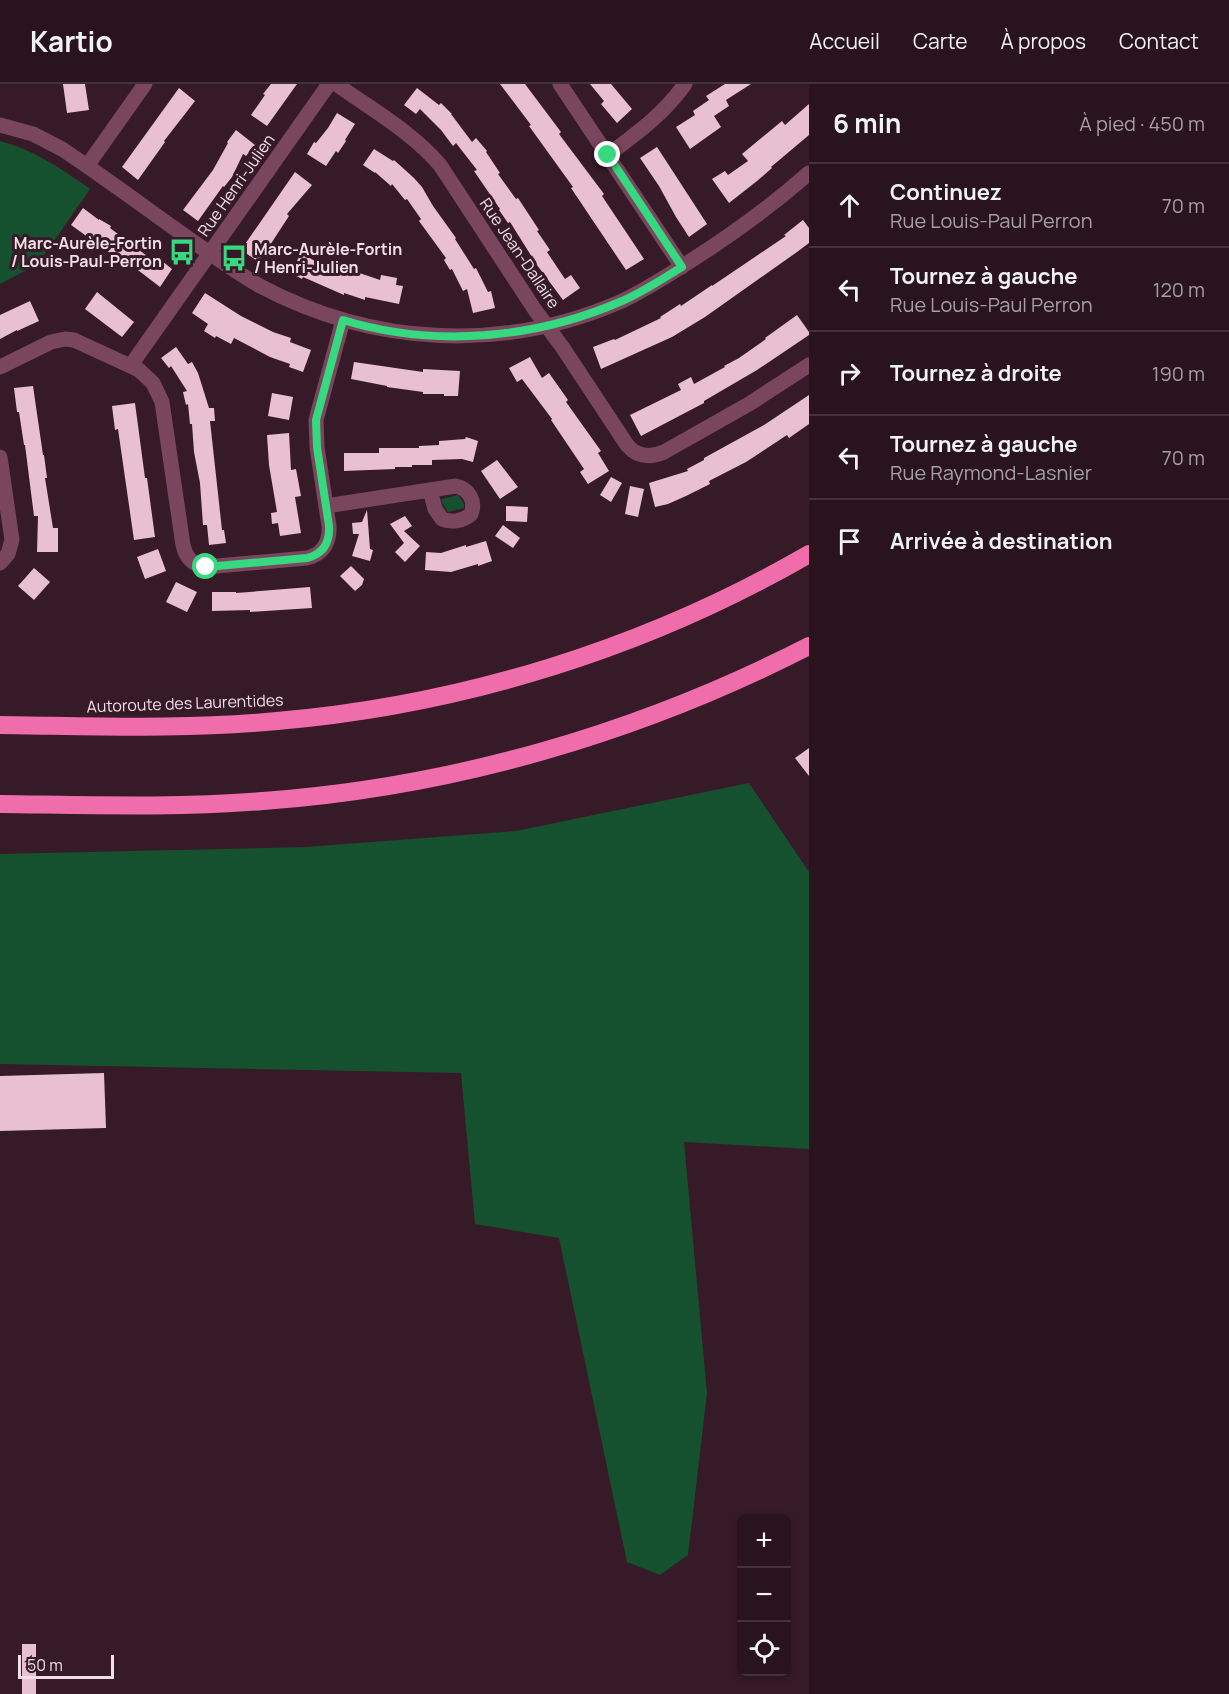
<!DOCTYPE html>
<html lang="fr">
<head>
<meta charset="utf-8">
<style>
  :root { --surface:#29141d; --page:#35212a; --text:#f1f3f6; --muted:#a59ea4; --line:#45333b }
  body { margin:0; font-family:Manrope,sans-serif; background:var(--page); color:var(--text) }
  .controls { position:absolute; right:18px; bottom:18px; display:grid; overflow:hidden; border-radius:9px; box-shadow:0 3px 9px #0003 }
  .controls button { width:54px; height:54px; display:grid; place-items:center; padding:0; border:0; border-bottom:2px solid var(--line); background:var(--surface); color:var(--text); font:30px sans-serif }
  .scale { position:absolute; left:18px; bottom:15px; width:96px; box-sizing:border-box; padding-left:6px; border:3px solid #f3dfe6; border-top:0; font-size:16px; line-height:21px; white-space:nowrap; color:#f3dfe6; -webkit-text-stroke:4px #371a27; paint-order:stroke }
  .stop { position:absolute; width:18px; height:18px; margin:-14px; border:4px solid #36d880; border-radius:50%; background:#fff }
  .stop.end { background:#36d880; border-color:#fff; box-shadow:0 2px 6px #0008 }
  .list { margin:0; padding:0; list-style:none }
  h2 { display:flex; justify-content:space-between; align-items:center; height:78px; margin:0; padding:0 24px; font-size:26px }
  h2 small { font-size:20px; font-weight:400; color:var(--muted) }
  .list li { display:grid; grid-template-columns:39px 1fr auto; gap:18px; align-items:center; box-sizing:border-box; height:84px; padding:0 24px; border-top:2px solid var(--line) }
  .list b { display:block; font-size:22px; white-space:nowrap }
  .list p { margin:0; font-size:20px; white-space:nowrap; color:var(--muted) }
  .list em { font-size:20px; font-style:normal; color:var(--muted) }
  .icon { flex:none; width:33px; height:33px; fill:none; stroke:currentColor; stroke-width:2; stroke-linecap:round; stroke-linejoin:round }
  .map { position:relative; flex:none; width:809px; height:1610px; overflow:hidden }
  header { display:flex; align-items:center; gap:36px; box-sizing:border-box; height:84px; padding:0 30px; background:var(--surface); border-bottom:2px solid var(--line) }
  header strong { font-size:28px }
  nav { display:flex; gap:33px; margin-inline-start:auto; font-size:21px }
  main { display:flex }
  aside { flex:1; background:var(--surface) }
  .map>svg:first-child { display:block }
  .green { fill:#15512f }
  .building { fill:#e8c0d0 }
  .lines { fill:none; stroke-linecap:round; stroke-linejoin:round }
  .minor { stroke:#7a465d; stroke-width:15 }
  .highway { stroke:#ef6dab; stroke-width:18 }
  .route { stroke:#36d880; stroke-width:8 }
  .labels { text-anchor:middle; stroke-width:6; stroke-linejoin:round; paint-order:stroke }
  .street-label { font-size:16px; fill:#f3dfe6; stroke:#371a27 }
  .poi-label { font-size:16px; font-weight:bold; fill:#f3dfe6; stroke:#371a27; text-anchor:end }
</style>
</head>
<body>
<header>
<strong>Kartio</strong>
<nav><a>Accueil</a><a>Carte</a><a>À propos</a><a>Contact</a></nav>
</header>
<main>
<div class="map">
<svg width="809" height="1610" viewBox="0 0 809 1610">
  <rect width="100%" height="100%" fill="#371a27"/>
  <g class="green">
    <path d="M0 57C36 67 60 84 90 105L38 180 0 200Z"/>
    <path d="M458 411 464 420V424L448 428 441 417 442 415Z"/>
    <path d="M749 699 809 788V1065L684 1058 707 1309 688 1471 660 1491 627 1478 559 1154 475 1140 461 989 0 980V770L306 763 516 747Z"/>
  </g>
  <g class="building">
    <path d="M63 0H85L89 26 67 29Z"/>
    <path d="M271 0H297L267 42 251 31 265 11 263 10Z"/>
    <path d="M500 0H525L561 48 559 50 604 110 602 112 644 175 626 186 571 104 573 103 529 42 531 41Z"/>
    <path d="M590 0H611L632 25 617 39 601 20 604 17Z"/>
    <path d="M725 0H751L726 16 729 22 714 32 721 43 690 65 676 43 695 31 693 27 709 16 706 12Z"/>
    <path d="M179 4 195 17 164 57 165 58 138 96 122 83Z"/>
    <path d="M417 4 439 21 441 19 452 30H451L472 58 476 54 487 67 486 68 500 89 498 90 516 115 518 114 539 146 537 147 550 166 547 168 565 195 571 191 580 204 563 216 537 181 510 138 508 139 499 126 500 125 474 87 477 86 456 59 453 62 441 46 420 25 416 30 404 21Z"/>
    <path d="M809 20V51L771 83 772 84 757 97 729 119 712 95 725 87 728 91 748 77 742 70 782 37 785 41Z"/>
    <path d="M337 29 355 40 345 56 346 57 338 69 336 67 326 82 307 70 314 58 316 59 328 44Z"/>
    <path d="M236 46 255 61 246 72 243 70 232 93 224 103 223 102 198 137 183 126 213 86 228 59 227 58Z"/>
    <path d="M657 63 707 140 689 153 676 133 659 102 640 74Z"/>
    <path d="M374 65 393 77 394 76 414 94 422 103 433 122 456 154 455 155 474 185 476 184 488 208 491 207 495 224 473 229 467 205 463 207 452 185 450 186 444 176 446 174 419 137 421 135 407 115 405 116 392 100 391 102 375 88V89L363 81Z"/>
    <path d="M295 88 312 101 287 130 289 132 259 178 241 166Z"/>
    <path d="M83 124 99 136V135L111 142 110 144 159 181 162 177 172 185 160 203 130 180 129 182 113 170V171L71 141Z"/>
    <path d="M803 136 809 144V159L797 168 705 233 672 253 601 285 593 263 614 255 615 256 661 234 660 233 680 220 681 222 712 201V202L786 152 784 151Z"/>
    <path d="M301 169 320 180 321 177 338 185 339 182 380 196 381 191 397 194 396 201 403 202 399 220 365 213V216L344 209V211L303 193 302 195 291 189Z"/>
    <path d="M97 208 134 238 122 253 85 225Z"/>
    <path d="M205 209 241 232 273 248 291 254 290 258 311 266 303 288 289 283 290 280 270 273 234 254 231 260 216 252 215 254 204 247 208 240 192 229Z"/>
    <path d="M30 217 39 237 17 247V246L0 255V231Z"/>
    <path d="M797 231 809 248V251L757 286 704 317V319L641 352 630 331 681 306 678 300 691 293 694 300 725 283 724 282 739 274 766 255 765 254Z"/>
    <path d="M176 263 188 280 192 278 198 289 209 324H214L215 337H210L222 446H224L226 459 209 461 207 441H203L200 399 194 368 192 340H190L188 320 186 321 183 308 187 307 171 282 169 284 161 274Z"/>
    <path d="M530 273 542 294 549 289 568 316 566 318 601 367 598 369 609 387 588 400 580 388 584 385 551 336 552 335 522 295 517 298 509 284Z"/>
    <path d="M354 278 423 288V285L460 287 458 312H444V310H423V308L387 303V302L351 295Z"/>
    <path d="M33 302 43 371H44L47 394H45L53 444H58V468H37L38 432H34L25 361H24L19 328H17L14 304Z"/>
    <path d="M272 309 293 313 289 336 268 332Z"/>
    <path d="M809 311V340L789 354 787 351 746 378 709 397 710 400 686 412 668 420 655 423 649 399 688 387 687 385 704 376V374L764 341Z"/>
    <path d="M135 319 145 394H147L155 453 134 456 118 345 115 346 112 322Z"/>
    <path d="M289 349 291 386 296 385 301 412 295 413 301 449 280 452 278 439 272 440 271 429 277 428 269 381 267 351Z"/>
    <path d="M466 353 478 357 473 378 462 375 432 376V381H412V383H395V385L344 387V369H379V364H419V362L439 361V357L465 355Z"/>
    <path d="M497 376 518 403 500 415 481 387Z"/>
    <path d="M611 393 622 399 611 418 600 411Z"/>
    <path d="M630 402 644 405 638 433 625 430Z"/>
    <path d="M506 422 528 423 527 438 506 437Z"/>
    <path d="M367 426 370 465 373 466 370 477 352 472 359 450H353L352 439 362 438Z"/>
    <path d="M405 432 412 442 404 447 420 462 405 478 395 468 404 459 390 440Z"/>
    <path d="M503 441 520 454 513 464 495 452Z"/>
    <path d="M486 457 492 477 478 482V480L451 488 425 486 426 468 441 469 466 461V463Z"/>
    <path d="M158 465 166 487 145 495 137 473Z"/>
    <path d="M351 482 364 495 362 501 355 507 340 492Z"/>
    <path d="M34 484 50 498 34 516 18 502Z"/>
    <path d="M176 498 197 508 187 528 166 518Z"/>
    <path d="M310 503 312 524 250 528V526L212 527V508H236V509Z"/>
    <path d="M809 664V692L795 674Z"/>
    <path d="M104 989 106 1044 0 1047V992Z"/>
    <rect x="22" y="1560" width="14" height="50"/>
  </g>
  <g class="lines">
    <g class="minor">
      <path d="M336 0C371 25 412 48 440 81L535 226 563 264 627 361C637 373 650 374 664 368L749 320 809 281"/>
      <path d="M560 0 682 183"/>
      <path d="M0 41 33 50 62 65C107 95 151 128 195 159 217 174 237 189 260 202 373 262 504 269 622 217 643 207 662 195 681 183 726 155 769 124 809 89"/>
      <path d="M608 71C637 49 664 30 685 0"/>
      <path d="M87 82 145 0"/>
      <path d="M131 281 329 0"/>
      <path d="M0 283 51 258 65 255 74 256 139 286 153 299 162 318 183 461C186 474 193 481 206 483L307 474C323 470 330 459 329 442L317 363 316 336 343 236"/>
      <path d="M0 373 12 456 8 470 0 479"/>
      <path d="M326 422 456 402C469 405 476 417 471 430 463 437 452 439 442 435L435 425 430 406"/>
    </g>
    <g class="highway">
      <path d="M0 641C92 642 185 646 277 637 463 621 647 564 809 470"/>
      <path d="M0 720C88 721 176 724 263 717 454 703 639 649 809 562"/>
    </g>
  </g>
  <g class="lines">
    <path class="route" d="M206 483 307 474C323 470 330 459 329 442L317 363 316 336 343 236C434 264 535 255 622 217 643 208 662 195 682 183L608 71"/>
  </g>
  <defs>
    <g id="bus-bare" transform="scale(2.07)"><path d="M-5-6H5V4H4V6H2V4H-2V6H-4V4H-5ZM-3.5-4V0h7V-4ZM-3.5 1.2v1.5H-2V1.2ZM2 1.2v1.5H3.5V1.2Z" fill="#36d880" stroke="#371a27" stroke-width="2.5" paint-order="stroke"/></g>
  </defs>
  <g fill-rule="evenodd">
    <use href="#bus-bare" x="182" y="168"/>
    <use href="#bus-bare" x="234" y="174"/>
  </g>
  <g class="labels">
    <g class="street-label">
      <text transform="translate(236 101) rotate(-55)" y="6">Rue Henri-Julien</text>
      <text transform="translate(520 169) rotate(56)" y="6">Rue Jean-Dallaire</text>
      <text transform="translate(185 619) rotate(-2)" y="6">Autoroute des Laurentides</text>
    </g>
    <g class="poi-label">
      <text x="162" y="165">Marc-Aurèle-Fortin<tspan x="162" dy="18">/ Louis-Paul-Perron</tspan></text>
      <text x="254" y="171" text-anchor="start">Marc-Aurèle-Fortin<tspan x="254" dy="18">/ Henri-Julien</tspan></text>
    </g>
  </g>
</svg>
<div class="controls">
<button>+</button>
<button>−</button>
<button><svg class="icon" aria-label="locate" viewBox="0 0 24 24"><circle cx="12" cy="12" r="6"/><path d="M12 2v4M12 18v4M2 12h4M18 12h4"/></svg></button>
</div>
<div class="scale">50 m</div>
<div class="stop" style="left:206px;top:483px"></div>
<div class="stop end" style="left:608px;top:71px"></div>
</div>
<aside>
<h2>6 min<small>À pied · 450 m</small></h2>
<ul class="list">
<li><svg class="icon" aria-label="ahead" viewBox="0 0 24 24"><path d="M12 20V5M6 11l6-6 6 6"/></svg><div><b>Continuez</b><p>Rue Louis-Paul Perron</p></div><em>70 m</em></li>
<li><svg class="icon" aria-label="left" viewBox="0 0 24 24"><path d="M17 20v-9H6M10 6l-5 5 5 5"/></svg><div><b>Tournez à gauche</b><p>Rue Louis-Paul Perron</p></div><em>120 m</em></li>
<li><svg class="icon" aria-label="right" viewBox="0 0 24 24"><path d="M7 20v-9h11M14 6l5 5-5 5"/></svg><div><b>Tournez à droite</b></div><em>190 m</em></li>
<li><svg class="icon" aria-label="left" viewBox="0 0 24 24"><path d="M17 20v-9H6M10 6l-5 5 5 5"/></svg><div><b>Tournez à gauche</b><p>Rue Raymond-Lasnier</p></div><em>70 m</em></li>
<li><svg class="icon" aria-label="arrive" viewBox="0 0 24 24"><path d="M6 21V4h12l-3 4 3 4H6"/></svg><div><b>Arrivée à destination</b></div></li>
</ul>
</aside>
</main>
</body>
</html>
